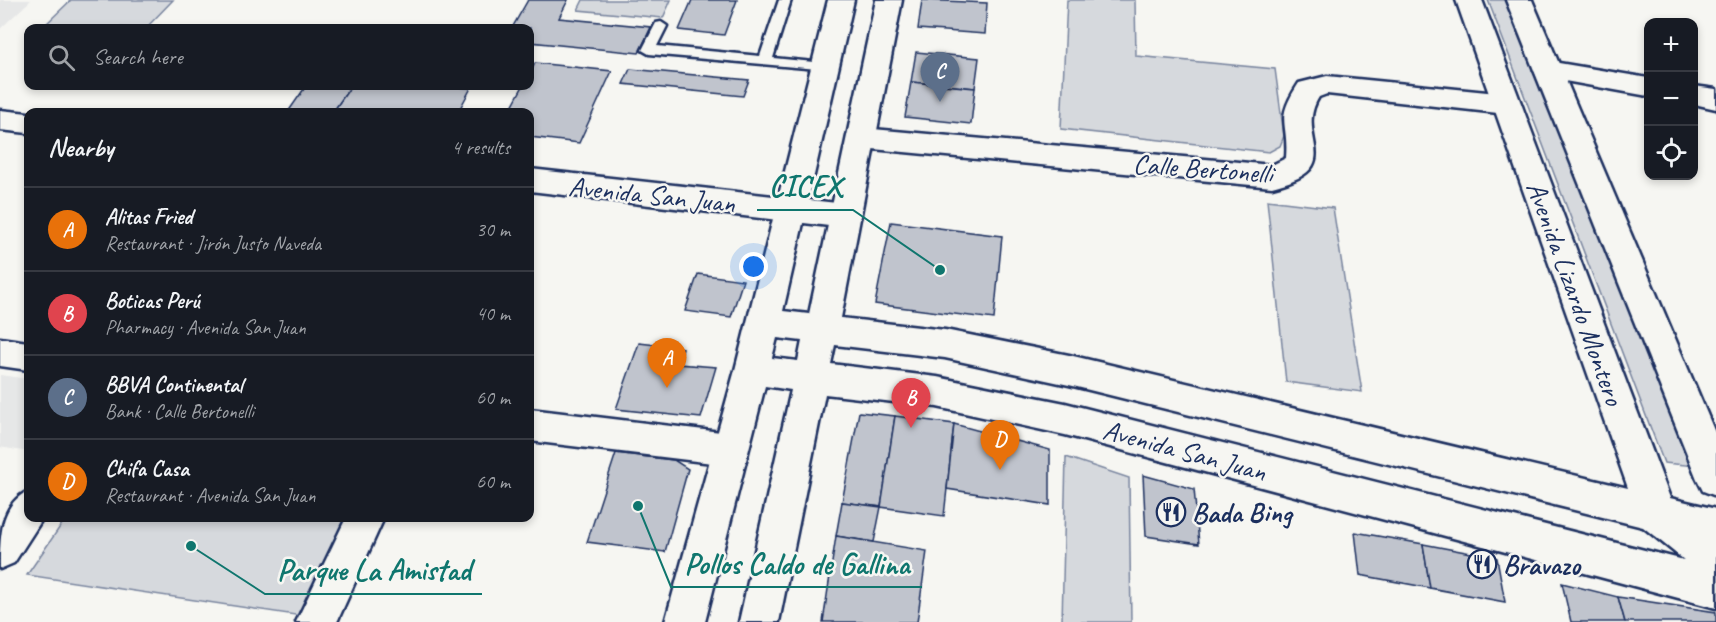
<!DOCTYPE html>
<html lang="en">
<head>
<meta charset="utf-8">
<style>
  :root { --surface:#171b24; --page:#20242c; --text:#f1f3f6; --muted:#9ea1a6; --line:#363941; --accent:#919bb2 }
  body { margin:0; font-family:Caveat,sans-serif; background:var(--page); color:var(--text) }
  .controls { position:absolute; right:18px; top:18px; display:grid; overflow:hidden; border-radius:12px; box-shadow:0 3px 9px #0003 }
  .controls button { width:54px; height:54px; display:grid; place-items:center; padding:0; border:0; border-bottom:2px solid var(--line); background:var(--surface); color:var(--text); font:30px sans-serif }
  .you { position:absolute; left:754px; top:267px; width:21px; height:21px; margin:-15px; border:4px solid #fff; border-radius:50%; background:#1a73e8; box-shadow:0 0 0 9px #1a73e833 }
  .badge { display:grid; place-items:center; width:39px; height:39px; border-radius:50%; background:var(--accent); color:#fff; font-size:20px; font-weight:700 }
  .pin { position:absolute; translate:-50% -50px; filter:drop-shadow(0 2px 3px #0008) }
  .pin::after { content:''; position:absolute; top:32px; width:21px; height:18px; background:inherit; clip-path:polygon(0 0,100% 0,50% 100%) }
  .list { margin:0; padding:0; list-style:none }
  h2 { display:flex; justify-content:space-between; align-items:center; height:78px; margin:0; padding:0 24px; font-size:26px }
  h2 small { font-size:20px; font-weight:400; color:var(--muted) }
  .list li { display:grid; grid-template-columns:39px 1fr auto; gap:18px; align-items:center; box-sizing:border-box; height:84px; padding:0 24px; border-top:2px solid var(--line) }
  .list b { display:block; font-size:22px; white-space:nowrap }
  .list p { margin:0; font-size:20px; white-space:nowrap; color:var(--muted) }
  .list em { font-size:20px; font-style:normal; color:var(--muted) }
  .icon { flex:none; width:33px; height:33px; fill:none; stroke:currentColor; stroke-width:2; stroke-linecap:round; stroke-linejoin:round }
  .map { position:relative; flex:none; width:1716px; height:622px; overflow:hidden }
  .search { position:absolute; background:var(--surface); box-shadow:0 3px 9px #0003; left:24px; top:24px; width:510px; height:66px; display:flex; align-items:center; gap:15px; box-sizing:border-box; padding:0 21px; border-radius:12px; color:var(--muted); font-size:22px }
  .panel { position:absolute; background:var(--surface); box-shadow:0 3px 9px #0003; left:24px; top:108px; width:510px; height:414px; border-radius:12px }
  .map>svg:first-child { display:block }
  .built { fill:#e6e7e7 }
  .green { fill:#d6d9dd; stroke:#78849e; stroke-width:1.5 }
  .building { fill:#c0c4cd; stroke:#1b2f5e; stroke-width:1.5 }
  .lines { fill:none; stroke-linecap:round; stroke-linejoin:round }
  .lane-casing { stroke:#1b2f5e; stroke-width:5 }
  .street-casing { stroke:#1b2f5e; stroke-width:5 }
  .secondary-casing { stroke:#1b2f5e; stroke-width:5 }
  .lane { fill:#f6f6f2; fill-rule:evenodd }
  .street { fill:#f6f6f2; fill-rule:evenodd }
  .secondary { fill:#f6f6f2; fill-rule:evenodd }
  .labels { text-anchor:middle; stroke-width:5; stroke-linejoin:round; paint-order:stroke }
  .street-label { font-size:28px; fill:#1b2f5e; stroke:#f6f6f2 }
  .poi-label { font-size:28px; font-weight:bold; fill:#1b2f5e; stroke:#f6f6f2; text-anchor:start }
  .leader { fill:none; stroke:#0f766e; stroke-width:2 }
  .callout-dot { fill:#0f766e; stroke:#f6f6f2; stroke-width:2 }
  .callout-label { font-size:30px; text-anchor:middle; font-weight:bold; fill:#0f766e; stroke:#f6f6f2; stroke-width:5; stroke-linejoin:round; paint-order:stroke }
</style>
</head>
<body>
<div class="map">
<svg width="1716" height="622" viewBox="0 0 1716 622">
  <rect width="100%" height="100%" fill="#f6f6f2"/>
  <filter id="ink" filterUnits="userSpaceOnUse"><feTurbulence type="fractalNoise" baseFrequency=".0167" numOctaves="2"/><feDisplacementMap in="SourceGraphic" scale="12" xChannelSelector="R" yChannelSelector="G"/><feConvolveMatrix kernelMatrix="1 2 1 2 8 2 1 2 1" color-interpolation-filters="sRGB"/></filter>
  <g filter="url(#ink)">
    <g class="built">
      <path d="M0 0H31L0 29Z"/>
      <path d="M0 375 28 379V452L0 447Z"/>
    </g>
    <g class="green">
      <path d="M71 0H173L146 28 44 26Z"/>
      <path d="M583 0H671L663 18 578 10Z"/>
      <path d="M1067 0H1135L1136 56 1275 69 1284 136 1280 146 1269 152 1061 129Z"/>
      <path d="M1488 0H1512L1696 466 1664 463Z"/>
      <path d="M1267 200 1333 208 1362 392 1286 382Z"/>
      <path d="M1066 457 1129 478 1131 622H1062Z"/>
      <path d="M66 518H350L302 616 27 575Z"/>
    </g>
    <g class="building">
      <path d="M528 0H568L559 18 651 27 639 53 530 42V28H512Z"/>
      <path d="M692 0H737L724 35 679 30Z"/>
      <path d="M922 0 987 3 985 34 918 29Z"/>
      <path d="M916 52 979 58 975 88 911 82Z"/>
      <path d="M535 63 612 71 579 143 530 137V112H509L523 86H530V74Z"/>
      <path d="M630 69 749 80 743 96 623 84Z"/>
      <path d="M911 82 975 88 971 124 905 117Z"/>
      <path d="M306 86H351L333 112H288Z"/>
      <path d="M351 86H442L471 88 458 112H333Z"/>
      <path d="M891 222 1002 236 994 319 875 304Z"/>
      <path d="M698 274 743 280 731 317 685 311Z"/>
      <path d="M639 343 683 348 678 364 716 367 701 418 616 409Z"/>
      <path d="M859 412 895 416 881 507 842 502Z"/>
      <path d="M895 416 954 424 944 516 881 507Z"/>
      <path d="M954 424 1050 450V505L947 489Z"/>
      <path d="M616 453 674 460 688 469 665 552 587 542Z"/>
      <path d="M1143 475 1194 489 1199 544 1146 536Z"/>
      <path d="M842 502 881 507 874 542 836 536Z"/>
      <path d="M1355 532 1423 544 1430 588 1360 575Z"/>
      <path d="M836 536 927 551 917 622H823Z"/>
      <path d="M1423 544 1497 558 1505 602 1430 588Z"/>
      <path d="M1562 583 1618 597 1625 622H1571Z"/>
      <path d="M1618 597 1716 612V622H1625Z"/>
    </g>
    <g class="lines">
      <g class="lane-casing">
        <path id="lane" d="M779 0H791L773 58 824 63 831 67 829 70 649 54 642 50 656 23 661 22 667 26 657 46 760 56Z"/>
      </g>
      <g class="street-casing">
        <g id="street">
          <path d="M1547 61 1648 78V96L1537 76 1534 70 1537 64Z"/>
          <path d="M1327 76 1507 94 1517 97 1521 104 1517 111 1507 114 1327 94 1319 97C1293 138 1351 167 1272 187L862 148 852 145 848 138 852 131 862 128 1272 165 1286 158C1289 120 1274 121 1299 83Z"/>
          <path d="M1694 86 1716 89V109L1694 104Z"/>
          <path d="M0 110 28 113V133L0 130Z"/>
          <path d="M530 169 846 204 857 208 861 216 857 224 846 228 530 191Z"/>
          <path d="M0 338 28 342V370L0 366Z"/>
          <path d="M530 409 729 433 742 437 747 449 742 461 729 465 530 441Z"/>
          <path d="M28 491V518H43L14 563 0 569C0 537 0 505 28 491Z"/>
          <path d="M346 518H384L337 622H296Z"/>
        </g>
      </g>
      <g class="secondary-casing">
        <g id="secondary">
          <path d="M828 0H854L783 311 809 314 876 0H902L841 318 945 330 1069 355 1628 488 1456 0H1482L1670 498 1716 509V608L1065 435 937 407 825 394 779 622H739L791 390 765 386 705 622H665L735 370ZM777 338 802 341 798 361 772 358ZM835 345 945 358 1069 385 1643 527 1684 560 1065 403 937 377 831 364Z"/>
          <path d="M1506 0H1532L1716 435V496L1703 491 1697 479Z"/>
        </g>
      </g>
      <use href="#lane" class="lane"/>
      <use href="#street" class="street"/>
      <use href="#secondary" class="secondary"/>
    </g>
  </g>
  <defs>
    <g id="restaurant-ring" transform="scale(1.5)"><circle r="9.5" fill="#f6f6f2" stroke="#1b2f5e" stroke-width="1.5"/><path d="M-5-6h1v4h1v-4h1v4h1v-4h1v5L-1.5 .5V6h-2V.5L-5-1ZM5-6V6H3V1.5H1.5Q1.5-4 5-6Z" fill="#1b2f5e"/></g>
  </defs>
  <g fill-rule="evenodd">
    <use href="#restaurant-ring" x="1171" y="512"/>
    <use href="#restaurant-ring" x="1482" y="564"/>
  </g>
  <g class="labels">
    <g class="street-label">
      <text transform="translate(1203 168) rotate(4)" y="10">Calle Bertonelli</text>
      <text transform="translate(652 194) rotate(6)" y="10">Avenida San Juan</text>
      <text transform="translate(1576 293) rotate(70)" y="10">Avenida Lizardo Montero</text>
      <text transform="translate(1185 450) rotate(15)" y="10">Avenida San Juan</text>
    </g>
    <g class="poi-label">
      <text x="1192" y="522">Bada Bing</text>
      <text x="1503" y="574">Bravazo</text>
    </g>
  </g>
  <path class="leader" d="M940 270L853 210H757M638 506L671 587H922M191 546L265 594H482"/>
  <g class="callout-dot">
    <circle cx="940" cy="270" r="6"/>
    <circle cx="638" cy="506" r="6"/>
    <circle cx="191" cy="546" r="6"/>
  </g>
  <g class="callout-label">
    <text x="805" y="196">CICEX</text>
    <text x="797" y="574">Pollos Caldo de Gallina</text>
    <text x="374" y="580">Parque La Amistad</text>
  </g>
</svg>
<div class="controls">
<button>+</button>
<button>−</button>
<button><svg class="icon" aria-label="locate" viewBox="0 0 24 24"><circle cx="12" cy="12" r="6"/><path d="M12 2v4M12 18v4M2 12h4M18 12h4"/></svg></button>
</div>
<div class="you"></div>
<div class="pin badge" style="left:667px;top:388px;background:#e8710a">A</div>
<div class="pin badge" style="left:911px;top:428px;background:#e0444e">B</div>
<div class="pin badge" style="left:940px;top:102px;background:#5c6f8a">C</div>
<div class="pin badge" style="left:1000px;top:470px;background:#e8710a">D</div>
<div class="search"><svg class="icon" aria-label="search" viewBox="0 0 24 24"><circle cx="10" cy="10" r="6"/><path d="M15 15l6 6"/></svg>Search here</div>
<section class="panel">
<h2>Nearby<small>4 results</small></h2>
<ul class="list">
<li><span class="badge" style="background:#e8710a">A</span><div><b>Alitas Fried</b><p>Restaurant · Jirón Justo Naveda</p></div><em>30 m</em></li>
<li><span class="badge" style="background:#e0444e">B</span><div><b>Boticas Perú</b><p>Pharmacy · Avenida San Juan</p></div><em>40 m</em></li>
<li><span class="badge" style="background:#5c6f8a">C</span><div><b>BBVA Continental</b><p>Bank · Calle Bertonelli</p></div><em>60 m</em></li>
<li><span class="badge" style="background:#e8710a">D</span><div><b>Chifa Casa</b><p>Restaurant · Avenida San Juan</p></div><em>60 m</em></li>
</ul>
</section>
</div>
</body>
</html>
